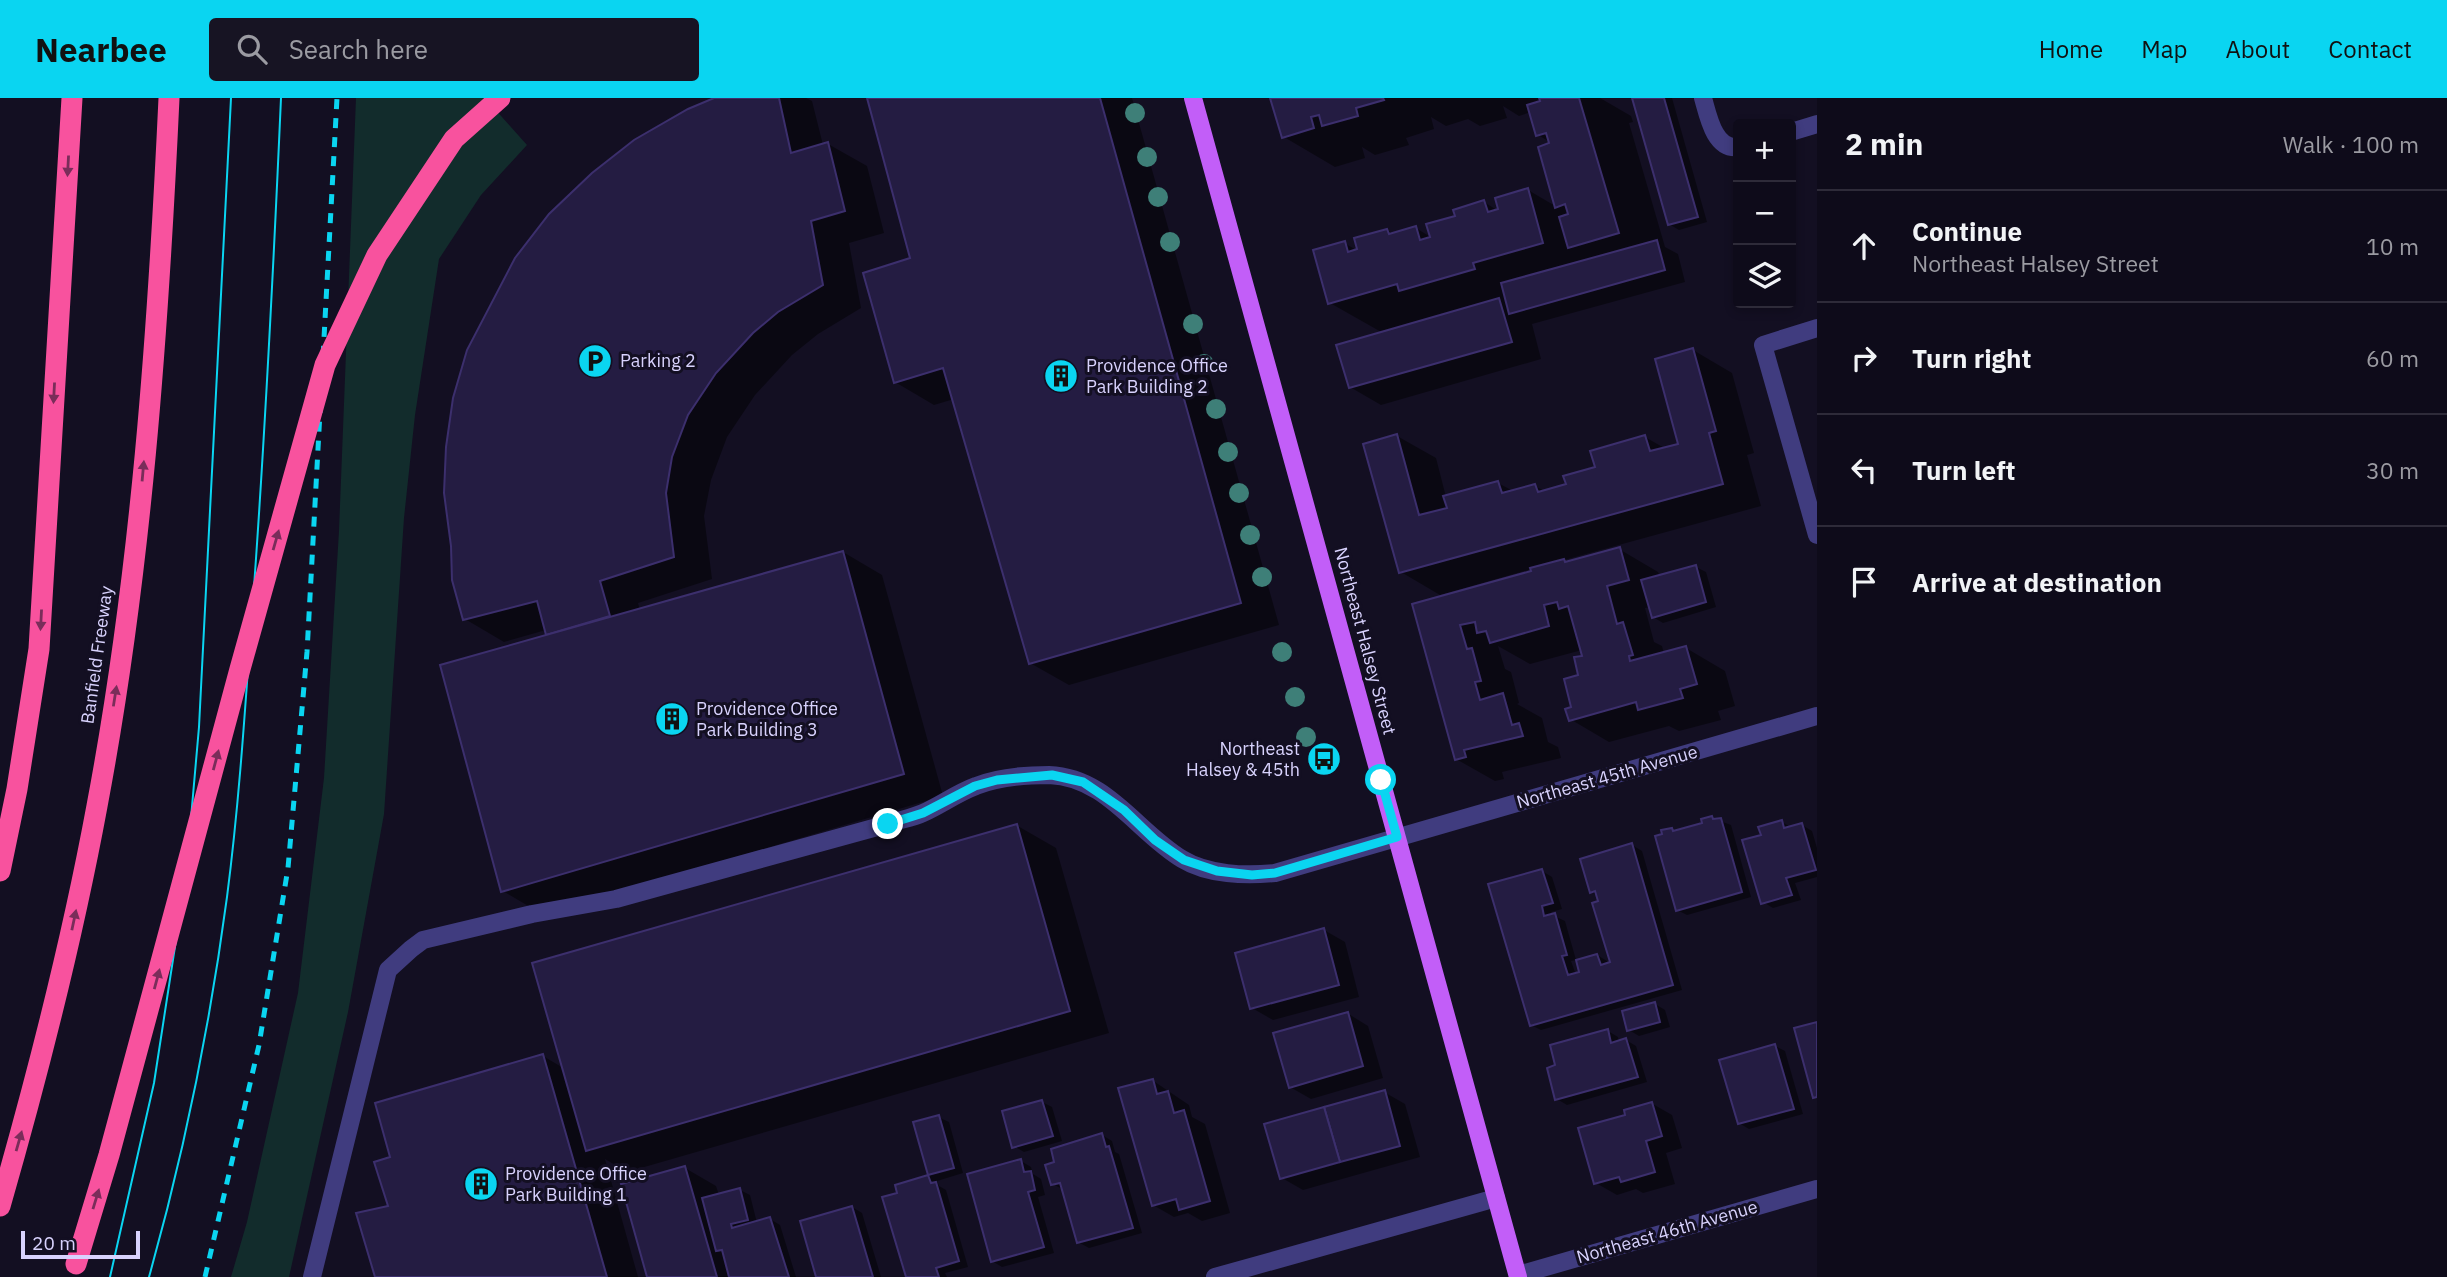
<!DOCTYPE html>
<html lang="en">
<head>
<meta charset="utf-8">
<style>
  :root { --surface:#0e0b1a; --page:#171423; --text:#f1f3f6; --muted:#9b9ba2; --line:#2e2b39; --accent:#0ad5f1 }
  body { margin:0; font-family:"IBM Plex Sans",sans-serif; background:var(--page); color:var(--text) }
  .controls { position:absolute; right:21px; top:21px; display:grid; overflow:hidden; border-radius:7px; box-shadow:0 4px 10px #0003 }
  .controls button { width:63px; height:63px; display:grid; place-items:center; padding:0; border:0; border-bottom:2px solid var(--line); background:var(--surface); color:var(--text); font:35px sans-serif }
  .scale { position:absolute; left:21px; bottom:18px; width:119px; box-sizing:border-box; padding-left:7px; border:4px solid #d8d2fd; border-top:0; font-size:19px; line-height:24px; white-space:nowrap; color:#d8d2fd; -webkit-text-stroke:5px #130f22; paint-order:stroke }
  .stop { position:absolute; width:21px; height:21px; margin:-16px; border:5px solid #0ad5f1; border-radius:50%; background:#fff }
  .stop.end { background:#0ad5f1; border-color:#fff; box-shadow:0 2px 7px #0008 }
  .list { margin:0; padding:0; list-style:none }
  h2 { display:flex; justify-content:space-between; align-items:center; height:91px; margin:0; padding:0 28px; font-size:30px }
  h2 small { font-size:23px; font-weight:400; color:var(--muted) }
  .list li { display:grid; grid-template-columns:46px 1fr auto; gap:21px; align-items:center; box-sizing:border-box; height:112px; padding:0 28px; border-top:2px solid var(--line) }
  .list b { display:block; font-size:26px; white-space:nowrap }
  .list p { margin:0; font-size:23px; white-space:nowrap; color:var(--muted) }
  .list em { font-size:23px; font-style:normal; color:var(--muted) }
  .icon { flex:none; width:38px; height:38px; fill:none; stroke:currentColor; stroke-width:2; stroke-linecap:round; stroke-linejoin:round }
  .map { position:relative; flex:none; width:1817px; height:1179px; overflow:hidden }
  header { display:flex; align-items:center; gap:42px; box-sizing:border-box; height:98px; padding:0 35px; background:var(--accent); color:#111 }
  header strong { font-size:33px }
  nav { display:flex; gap:38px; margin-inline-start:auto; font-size:24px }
  .search { width:490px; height:63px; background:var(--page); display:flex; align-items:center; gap:18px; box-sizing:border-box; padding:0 24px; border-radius:7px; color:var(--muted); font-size:26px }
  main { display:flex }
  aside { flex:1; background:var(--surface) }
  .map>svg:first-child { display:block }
  .green { fill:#122c2c }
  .shadow { fill:#0007 }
  .building { fill:#241c42; stroke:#3c2f6d; stroke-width:2 }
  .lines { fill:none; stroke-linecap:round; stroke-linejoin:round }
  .minor { stroke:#403c7f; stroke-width:18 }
  .major { stroke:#c25ef8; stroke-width:18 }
  .highway { stroke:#f8529e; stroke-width:21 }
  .tram { stroke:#0ad5f1; stroke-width:2 }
  .rail { stroke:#0ad5f1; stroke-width:5; stroke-dasharray:10 9; stroke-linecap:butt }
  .highway-bridge { stroke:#f8529e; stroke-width:21 }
  .tree { fill:#3e7f78 }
  .oneway { fill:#7a2d5a }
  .route { stroke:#0ad5f1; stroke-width:9 }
  .labels { text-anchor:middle; stroke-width:6; stroke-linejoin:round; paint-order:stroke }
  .poi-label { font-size:18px; fill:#d8d2fd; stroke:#130f22; text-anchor:start }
  .street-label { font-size:18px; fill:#d8d2fd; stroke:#130f22 }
</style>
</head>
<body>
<header>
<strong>Nearbee</strong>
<div class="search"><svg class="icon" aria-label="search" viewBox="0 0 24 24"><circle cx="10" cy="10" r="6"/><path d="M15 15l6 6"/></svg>Search here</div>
<nav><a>Home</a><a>Map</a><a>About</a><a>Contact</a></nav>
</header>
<main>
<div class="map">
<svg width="1817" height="1179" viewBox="0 0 1817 1179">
  <rect width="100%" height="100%" fill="#130f22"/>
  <path class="green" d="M356 0H485L527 47 481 97 439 161 415 317 404 420 384 716 348 914 289 1179H231L247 1124 298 895 324 680 339 433Z"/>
  <g class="shadow">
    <path d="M719 0H806L812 3 823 47 828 46 867 68 884 135 849 145 861 210 818 236 792 257 755 297 727 339 711 382 704 418 712 481 638 505 640 512 843 454 882 477 943 698 542 816 503 793 548 538 546 532 504 544 465 521Z"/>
    <path d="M868 0H1132L1279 527 1069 587 1030 565 954 301 934 307 895 284 912 161Z"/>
    <path d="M1272 0H1600L1631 18 1633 24 1629 25 1665 149 1678 156 1685 184 1532 226 1541 261 1381 307 1350 289 1383 235 1330 205 1344 145 1360 154 1387 132 1394 136 1416 130 1432 140 1457 119 1484 104 1500 114 1528 92 1557 109 1540 50 1551 47 1550 44 1538 37 1531 14 1519 18 1503 8 1507 20 1480 28 1468 21 1446 28 1431 19 1434 31 1406 40 1409 47 1375 57 1362 49 1365 60 1335 69 1284 39Z"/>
    <path d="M1633 0H1672L1707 124 1679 132 1669 126Z"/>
    <path d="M1693 252 1732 275 1754 355 1747 357 1761 408 1564 462 1569 465 1619 451 1658 474 1660 479 1696 469 1706 474 1716 509 1663 525 1653 519 1650 509 1645 510 1654 544 1662 548 1664 556 1686 550 1725 573 1735 608 1718 613 1721 622 1679 633 1669 628 1609 644 1570 621 1584 559 1582 552 1530 566 1498 548 1505 571 1511 574 1519 605 1517 606 1542 620 1548 644 1558 649 1561 660 1502 674 1504 681 1495 683 1456 661 1414 508 1535 474V470L1440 497 1401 474 1397 338 1436 360 1446 399 1498 385 1513 393 1535 388 1546 394 1568 387 1645 339 1666 351 1680 347Z"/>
    <path d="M1712 720 1731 727 1751 799 1687 817 1677 812 1672 732 1676 734 1704 726Z"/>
    <path d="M1782 724 1792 730 1802 727 1812 733 1817 750V779L1795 785 1801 802 1773 810 1763 804 1764 738Z"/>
    <path d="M1016 727 1056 750 1109 935 627 1074 605 1061 638 1179H377L390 1110 392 1060 543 958 565 971Z"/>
    <path d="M1632 747 1642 753 1682 892 1541 932 1531 927 1542 773 1552 779 1562 811 1551 814 1552 817 1565 823 1576 862 1571 863 1576 877 1581 875 1597 857 1607 863 1609 867 1612 866 1599 798 1591 794Z"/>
    <path d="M1324 832 1345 844 1359 899 1273 922 1252 910Z"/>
    <path d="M1655 906 1665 912 1670 929 1639 938 1629 932Z"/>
    <path d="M1347 915 1368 928 1383 980 1311 1001 1290 989Z"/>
    <path d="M1608 933 1618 939 1619 944 1626 942 1636 948 1647 984 1567 1007 1557 1001 1558 968Z"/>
    <path d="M1775 948 1785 953 1803 1016 1749 1031 1739 1025Z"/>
    <path d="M1152 982 1189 1007 1192 1019 1205 1026 1230 1115 1202 1123 1188 1115 1174 1119 1153 1107Z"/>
    <path d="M1384 994 1405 1006 1420 1059 1303 1092 1282 1080Z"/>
    <path d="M1042 1004 1052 1009 1062 1043 1024 1054 1014 1048Z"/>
    <path d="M1651 1005 1672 1017 1682 1050 1666 1055 1675 1086 1643 1095 1636 1091 1617 1097 1596 1085 1627 1018Z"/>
    <path d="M938 1019 949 1024 963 1075 937 1083 939 1088 946 1092 968 1169 945 1175 947 1179H908L897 1088 930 1078 915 1025Z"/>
    <path d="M1102 1037 1112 1043 1115 1054 1119 1056 1142 1135 1089 1150 1078 1144 1064 1092 1053 1086Z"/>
    <path d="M1021 1063 1031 1069 1033 1076 1041 1081 1045 1097 1038 1099 1054 1155 1002 1169 992 1163Z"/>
    <path d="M685 1070 716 1088 719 1097 740 1092 750 1097 757 1125 770 1121 780 1127 796 1179H649Z"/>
    <path d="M852 1109 862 1115 881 1179H818Z"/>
  </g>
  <g class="building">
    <path d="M714 0H779L791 55 828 44 845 113 811 123 823 187 778 214 753 235 716 275 688 317 672 359 666 395 674 459 600 483 610 518 546 537 537 503 463 522 452 482 451 448 444 395 446 349 453 300 467 252 515 160 549 116 592 75 634 42 688 11Z"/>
    <path d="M867 0H1100L1241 505 1029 566 943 270 894 285 863 175 910 160Z"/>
    <path d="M1270 0H1383L1384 2 1356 10 1358 18 1322 28 1319 17 1311 19 1314 30 1282 40Z"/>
    <path d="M1539 0H1579L1619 135 1568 150 1559 119 1568 116 1565 106 1555 110 1538 49 1549 45 1546 35 1536 38 1527 7 1540 3Z"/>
    <path d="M1632 0H1664L1698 119 1668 127Z"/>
    <path d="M1528 90 1543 145 1473 165 1475 171 1399 193 1397 186 1328 206 1313 152 1345 143 1348 154 1357 151 1354 140 1387 131 1389 136 1416 128 1420 142 1430 139 1426 126 1455 118 1453 112 1484 102 1488 114 1498 111 1495 100Z"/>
    <path d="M1657 142 1665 172 1509 216 1501 185Z"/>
    <path d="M1499 200 1512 244 1349 290 1336 247Z"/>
    <path d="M1693 250 1716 333 1709 335 1723 386 1399 475 1363 346 1397 336 1419 417 1447 410 1443 398 1498 383 1502 395 1535 386 1538 394 1566 386 1563 378 1595 369 1590 353 1645 337 1650 353 1678 346 1655 261Z"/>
    <path d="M1620 449 1629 482 1607 488 1617 526 1623 524 1633 557 1629 558 1630 563 1686 548 1697 586 1680 591 1683 600 1638 612 1636 604 1569 623 1565 611 1571 609 1564 581 1578 577 1574 559 1582 558 1568 508 1559 511 1557 504 1544 507 1549 528 1490 545 1486 533 1477 535 1475 524 1460 527 1467 551 1472 550 1481 583 1475 584 1480 602 1503 595 1512 627 1519 625 1523 638 1464 652 1466 659 1455 662 1412 506 1531 473 1530 470 1564 461 1565 464Z"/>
    <path d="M843 453 904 676 501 794 440 567Z"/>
    <path d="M1696 467 1706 504 1652 520 1641 482Z"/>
    <path d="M1712 718 1713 721 1721 720 1742 794 1676 813 1655 738 1662 736 1661 732 1672 730 1673 733 1702 725 1701 721Z"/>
    <path d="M1782 722 1784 730 1802 725 1816 772 1786 780 1792 797 1761 806 1742 742 1761 737 1758 729Z"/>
    <path d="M1017 726 1070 913 586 1053 532 865Z"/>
    <path d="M1632 745 1673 887 1530 928 1488 786 1542 771 1553 805 1542 808 1544 818 1555 815 1567 857 1562 858 1568 877 1579 874 1576 862 1597 856 1601 867 1610 864 1592 805 1598 803 1595 793 1590 795 1580 761Z"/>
    <path d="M1324 830 1339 887 1250 911 1235 855Z"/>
    <path d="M1655 904 1660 924 1627 933 1622 913Z"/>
    <path d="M1348 914 1363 968 1289 990 1273 935Z"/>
    <path d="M1817 924V999L1813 1000 1794 930Z"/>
    <path d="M1608 931 1611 945 1626 940 1638 979 1555 1002 1547 970 1555 967 1550 947Z"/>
    <path d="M1775 946 1794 1011 1738 1026 1719 962Z"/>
    <path d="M543 956 607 1179H375L356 1115 388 1108 374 1064 390 1059 375 1005Z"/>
    <path d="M1153 981 1157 996 1168 993 1174 1015 1184 1012 1210 1103 1179 1112 1176 1101 1152 1108 1118 990Z"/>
    <path d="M1385 992 1400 1048 1340 1064 1324 1009Z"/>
    <path d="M1042 1002 1053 1038 1012 1050 1002 1013Z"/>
    <path d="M1652 1004 1662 1038 1646 1043 1655 1074 1621 1084 1619 1079 1594 1086 1578 1030 1625 1017 1624 1012Z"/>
    <path d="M1324 1009 1340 1064 1280 1081 1264 1026Z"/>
    <path d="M939 1017 954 1070 928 1077 913 1024Z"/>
    <path d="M1102 1035 1106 1049 1109 1048 1133 1130 1077 1145 1060 1085 1051 1087 1045 1067 1054 1064 1051 1051Z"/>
    <path d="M1021 1061 1024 1074 1031 1073 1035 1092 1028 1094 1044 1149 991 1164 967 1076Z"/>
    <path d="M685 1068 717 1179H647L621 1086Z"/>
    <path d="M928 1077 931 1085 936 1084 959 1163 936 1170 939 1179H906L882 1099 897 1095 895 1087Z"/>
    <path d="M740 1090 748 1122 731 1126 732 1130 770 1119 789 1179H729L722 1152 716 1153 702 1100Z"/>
    <path d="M852 1108 873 1179H816L800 1123Z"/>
  </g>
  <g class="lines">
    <g class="minor">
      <path d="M1703 0C1708 17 1714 52 1738 49"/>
      <path d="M1791 34 1817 26"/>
      <path d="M1817 230 1763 247 1817 437"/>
      <path d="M1518 1177 1817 1091"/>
      <path d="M312 1179 388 872 411 851 423 842 532 816 616 801 888 726C899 722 912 720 923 715 941 707 957 695 976 688 998 679 1025 677 1049 677 1107 679 1136 733 1182 761 1208 777 1246 778 1275 775L1817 618"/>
      <path d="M1215 1179 1496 1100"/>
    </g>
    <path class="major" d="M1193 0 1518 1179"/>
    <g class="highway">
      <path d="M0 773 17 691 39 551 72 0"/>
      <path d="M0 1108C38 976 72 843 97 708 141 475 158 237 169 0"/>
    </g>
    <g class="tram">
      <path d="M110 1179 154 985 186 777 199 629 231 0"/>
      <path d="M149 1179C184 1055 210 927 227 799 238 714 244 628 250 543 264 362 273 181 281 0"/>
    </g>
    <path class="rail" d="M205 1179 259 947 288 770 307 554 337 0"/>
    <path class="highway-bridge" d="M76 1166 109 1057 240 571 325 267 377 157 454 41 500 0"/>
  </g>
  <g class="tree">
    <circle cx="1135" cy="15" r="10"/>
    <circle cx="1147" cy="59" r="10"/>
    <circle cx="1158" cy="99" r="10"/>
    <circle cx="1170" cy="144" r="10"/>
    <circle cx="1193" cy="226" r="10"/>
    <circle cx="1204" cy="266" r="10"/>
    <circle cx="1216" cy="311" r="10"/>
    <circle cx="1228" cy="354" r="10"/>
    <circle cx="1239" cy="395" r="10"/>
    <circle cx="1250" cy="437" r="10"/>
    <circle cx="1262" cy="479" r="10"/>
    <circle cx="1282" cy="554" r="10"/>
    <circle cx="1295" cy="599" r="10"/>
    <circle cx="1306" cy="639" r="10"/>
  </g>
  <defs><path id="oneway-solid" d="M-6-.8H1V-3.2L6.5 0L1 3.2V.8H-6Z" transform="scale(1.75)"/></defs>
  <g class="oneway">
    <use href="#oneway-solid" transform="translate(68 68) rotate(93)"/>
    <use href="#oneway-solid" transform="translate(54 295) rotate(93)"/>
    <use href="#oneway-solid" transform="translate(143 373) rotate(-85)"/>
    <use href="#oneway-solid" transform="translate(276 442) rotate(-74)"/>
    <use href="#oneway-solid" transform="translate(41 522) rotate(93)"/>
    <use href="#oneway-solid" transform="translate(115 598) rotate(-81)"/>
    <use href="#oneway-solid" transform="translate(216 662) rotate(-75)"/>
    <use href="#oneway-solid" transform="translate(74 822) rotate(-78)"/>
    <use href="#oneway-solid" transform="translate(157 881) rotate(-75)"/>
    <use href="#oneway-solid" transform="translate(19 1043) rotate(-74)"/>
    <use href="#oneway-solid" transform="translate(96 1101) rotate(-73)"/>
  </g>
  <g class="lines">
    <path class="route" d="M888 726 923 715 975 688 997 682 1052 677 1083 684 1124 712 1155 742 1184 762 1217 773 1252 777 1275 775 1397 739 1381 682"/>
  </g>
  <defs>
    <g id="parking-disc" transform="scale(1.75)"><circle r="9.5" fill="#0ad5f1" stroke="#130f22"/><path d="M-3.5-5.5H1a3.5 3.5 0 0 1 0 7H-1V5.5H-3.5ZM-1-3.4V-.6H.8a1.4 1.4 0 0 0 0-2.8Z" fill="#111"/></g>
    <g id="building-disc" transform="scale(1.75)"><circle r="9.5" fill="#0ad5f1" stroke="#130f22"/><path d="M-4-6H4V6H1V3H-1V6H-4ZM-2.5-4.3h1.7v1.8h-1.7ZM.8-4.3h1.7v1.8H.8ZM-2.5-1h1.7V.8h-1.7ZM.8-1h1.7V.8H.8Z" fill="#111"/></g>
    <g id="bus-disc" transform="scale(1.75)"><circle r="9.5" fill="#0ad5f1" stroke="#130f22"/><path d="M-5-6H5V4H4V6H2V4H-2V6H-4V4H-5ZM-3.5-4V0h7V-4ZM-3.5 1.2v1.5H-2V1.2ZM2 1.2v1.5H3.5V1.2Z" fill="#111"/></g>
  </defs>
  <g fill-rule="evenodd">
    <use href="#parking-disc" x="595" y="263"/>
    <use href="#building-disc" x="1061" y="278"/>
    <use href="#building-disc" x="672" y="621"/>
    <use href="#bus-disc" x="1324" y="661"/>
    <use href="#building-disc" x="481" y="1086"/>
  </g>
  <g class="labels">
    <g class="poi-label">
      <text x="620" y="269">Parking 2</text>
      <text x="1086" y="274">Providence Office<tspan x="1086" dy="21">Park Building 2</tspan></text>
      <text x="696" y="617">Providence Office<tspan x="696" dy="21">Park Building 3</tspan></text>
      <text x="1300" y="657" text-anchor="end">Northeast<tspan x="1300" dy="21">Halsey &amp; 45th</tspan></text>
      <text x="505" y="1082">Providence Office<tspan x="505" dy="21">Park Building 1</tspan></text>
    </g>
    <g class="street-label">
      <text transform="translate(1365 543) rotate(75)" y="6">Northeast Halsey Street</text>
      <text transform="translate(97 557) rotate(-82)" y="6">Banfield Freeway</text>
      <text transform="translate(1607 679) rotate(-16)" y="6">Northeast 45th Avenue</text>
      <text transform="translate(1667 1134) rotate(-16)" y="6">Northeast 46th Avenue</text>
    </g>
  </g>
</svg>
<div class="controls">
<button>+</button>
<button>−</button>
<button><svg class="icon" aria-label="layers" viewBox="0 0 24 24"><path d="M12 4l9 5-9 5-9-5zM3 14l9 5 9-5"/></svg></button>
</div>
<div class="scale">20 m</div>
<div class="stop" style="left:1381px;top:682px"></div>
<div class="stop end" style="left:888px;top:726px"></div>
</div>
<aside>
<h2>2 min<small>Walk · 100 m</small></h2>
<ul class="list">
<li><svg class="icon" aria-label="ahead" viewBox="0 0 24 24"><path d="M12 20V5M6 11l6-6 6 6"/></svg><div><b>Continue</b><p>Northeast Halsey Street</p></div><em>10 m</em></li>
<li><svg class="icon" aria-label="right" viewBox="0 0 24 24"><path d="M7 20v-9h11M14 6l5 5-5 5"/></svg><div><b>Turn right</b></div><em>60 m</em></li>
<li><svg class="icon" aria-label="left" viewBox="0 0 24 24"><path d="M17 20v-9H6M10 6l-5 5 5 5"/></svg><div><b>Turn left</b></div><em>30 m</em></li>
<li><svg class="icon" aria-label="arrive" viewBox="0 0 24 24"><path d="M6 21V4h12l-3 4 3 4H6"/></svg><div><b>Arrive at destination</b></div></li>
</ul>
</aside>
</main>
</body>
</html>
